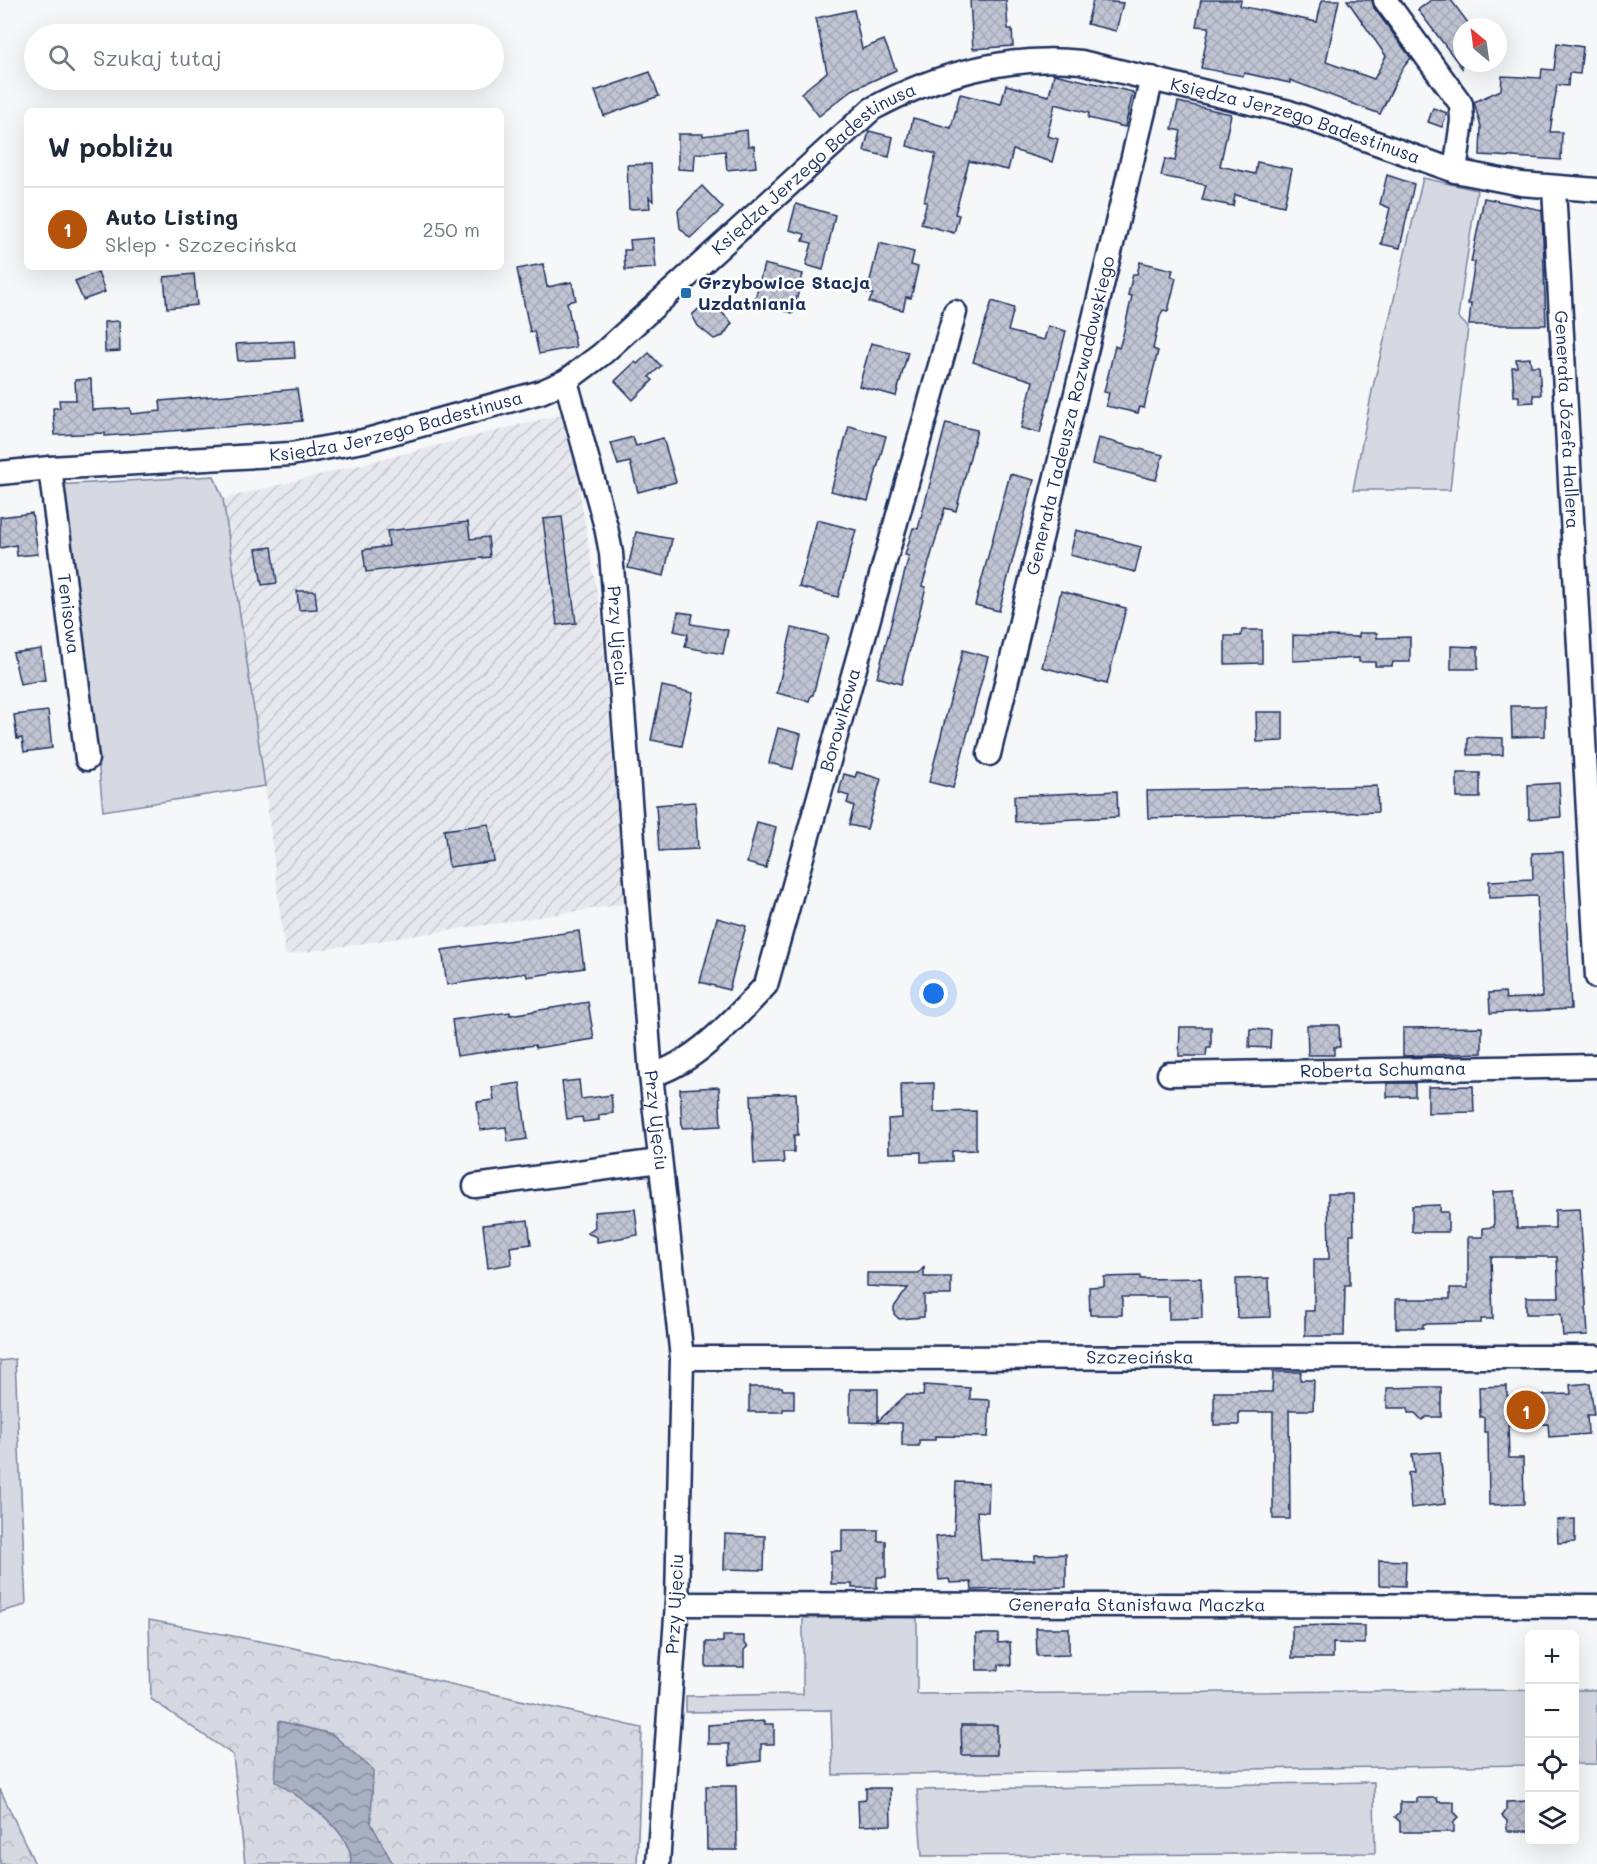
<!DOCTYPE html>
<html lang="pl">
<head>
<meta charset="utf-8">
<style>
  :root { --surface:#fff; --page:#f6f6f7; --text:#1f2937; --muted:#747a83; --line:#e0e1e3; --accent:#b45309 }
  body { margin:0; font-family:Mali,sans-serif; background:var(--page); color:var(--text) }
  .controls { position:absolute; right:18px; bottom:18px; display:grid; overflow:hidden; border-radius:9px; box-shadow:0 6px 24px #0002 }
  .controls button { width:54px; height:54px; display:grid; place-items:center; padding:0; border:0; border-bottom:2px solid var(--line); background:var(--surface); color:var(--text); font:30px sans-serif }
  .compass { position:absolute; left:1453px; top:18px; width:54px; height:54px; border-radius:50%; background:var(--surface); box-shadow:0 6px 24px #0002; rotate:331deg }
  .you { position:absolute; left:934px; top:994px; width:21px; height:21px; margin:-15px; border:4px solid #fff; border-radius:50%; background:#1a73e8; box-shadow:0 0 0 9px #1a73e833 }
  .badge { display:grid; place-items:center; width:39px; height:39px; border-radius:50%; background:var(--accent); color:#fff; font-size:20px; font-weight:700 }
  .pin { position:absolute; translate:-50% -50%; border:3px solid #fff; box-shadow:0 2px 6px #0006 }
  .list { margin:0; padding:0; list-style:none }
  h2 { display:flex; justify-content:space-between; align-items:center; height:78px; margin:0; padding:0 24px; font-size:26px }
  h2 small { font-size:20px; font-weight:400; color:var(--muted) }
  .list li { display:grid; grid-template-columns:39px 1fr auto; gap:18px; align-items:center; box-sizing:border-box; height:84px; padding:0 24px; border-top:2px solid var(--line) }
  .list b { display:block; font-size:22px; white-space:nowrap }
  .list p { margin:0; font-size:20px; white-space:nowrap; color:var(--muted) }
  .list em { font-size:20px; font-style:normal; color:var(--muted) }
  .icon { flex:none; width:33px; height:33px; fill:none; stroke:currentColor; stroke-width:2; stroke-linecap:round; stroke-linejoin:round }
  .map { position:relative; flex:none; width:1597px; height:1864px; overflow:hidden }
  .search { position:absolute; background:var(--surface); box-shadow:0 6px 24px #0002; left:24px; top:24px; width:480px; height:66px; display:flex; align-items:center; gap:15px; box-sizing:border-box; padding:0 21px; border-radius:33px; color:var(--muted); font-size:22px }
  .panel { position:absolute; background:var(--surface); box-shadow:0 6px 24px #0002; left:24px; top:108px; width:480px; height:162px; border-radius:9px }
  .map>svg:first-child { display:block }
  .industrial { fill:url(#industrial-furrows) }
  .green { fill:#d6d9e2; stroke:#7884a0; stroke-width:1.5 }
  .forest { fill:url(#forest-crowns); stroke:#7884a0; stroke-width:1.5 }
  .water { fill:url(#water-waves); stroke:#707c99; stroke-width:1.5 }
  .building { fill:url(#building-cross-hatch); stroke:#1b2f5e; stroke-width:1.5 }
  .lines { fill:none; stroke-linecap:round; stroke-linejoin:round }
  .street-casing { stroke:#1b2f5e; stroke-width:27 }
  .street { stroke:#fff; stroke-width:22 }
  .poi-dot { fill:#1f6fb2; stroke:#fff; stroke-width:2 }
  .labels { text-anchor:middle; stroke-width:5; stroke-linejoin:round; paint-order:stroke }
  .street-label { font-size:18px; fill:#1b2f5e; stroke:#fff }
  .poi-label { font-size:18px; font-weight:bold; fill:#1b2f5e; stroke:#fff; text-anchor:start }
</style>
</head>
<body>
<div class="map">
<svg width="1597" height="1864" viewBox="0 0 1597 1864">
  <defs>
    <pattern id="industrial-furrows" width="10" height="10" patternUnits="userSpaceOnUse" patternTransform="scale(1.5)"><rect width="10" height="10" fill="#e6e8ee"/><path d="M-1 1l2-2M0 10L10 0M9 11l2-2" fill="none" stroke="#c5c7ce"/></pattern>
    <pattern id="forest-crowns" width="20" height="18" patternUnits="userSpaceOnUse" patternTransform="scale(1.5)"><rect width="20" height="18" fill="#d6d9e2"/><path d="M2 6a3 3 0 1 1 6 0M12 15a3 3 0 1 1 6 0" fill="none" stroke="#b7bbc4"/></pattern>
    <pattern id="water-waves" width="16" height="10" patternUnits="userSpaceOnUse" patternTransform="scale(1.5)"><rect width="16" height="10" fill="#a9b0c1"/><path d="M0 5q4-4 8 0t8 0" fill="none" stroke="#8990a0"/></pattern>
    <pattern id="building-cross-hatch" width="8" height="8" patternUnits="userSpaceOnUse" patternTransform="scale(1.5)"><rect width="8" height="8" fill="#c0c4d3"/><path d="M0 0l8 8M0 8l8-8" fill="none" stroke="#a4a9b8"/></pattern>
  </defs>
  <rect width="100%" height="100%" fill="#f6f7f9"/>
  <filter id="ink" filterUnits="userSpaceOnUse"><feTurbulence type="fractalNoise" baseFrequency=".0167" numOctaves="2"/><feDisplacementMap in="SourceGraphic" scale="12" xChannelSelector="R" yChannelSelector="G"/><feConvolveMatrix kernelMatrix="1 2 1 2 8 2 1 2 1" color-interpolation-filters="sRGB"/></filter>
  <g filter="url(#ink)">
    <path class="industrial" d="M563 414 574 459 600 610 625 904 285 955 265 786 223 499Z"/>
    <g class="green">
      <path d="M1423 178 1477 190 1458 317 1468 327 1450 490H1353L1372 391Z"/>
      <path d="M214 476 223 499 265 786 103 811 98 759 56 485Z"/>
      <path d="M15 1359 26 1605 0 1612V1361Z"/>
      <path d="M803 1618H917V1694L1529 1690V1765L833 1775 831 1710 686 1712V1696L803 1694Z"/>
      <rect x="1575" y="1690" width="22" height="74"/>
      <path d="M1374 1782 1375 1853 922 1856 917 1790Z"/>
    </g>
    <g class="forest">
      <path d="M149 1620 285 1646 642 1728 637 1864H245L233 1755 151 1699Z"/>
      <path d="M0 1789 35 1864H0Z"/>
    </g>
    <path class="water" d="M279 1721 332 1734 373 1770 371 1823 393 1864H351C353 1829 301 1799 275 1781Z"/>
    <g class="building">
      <path d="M970 0H1006L1008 29H1012L1013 46 973 49Z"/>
      <path d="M1093 0 1123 3 1116 31 1087 24Z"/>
      <path d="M1201 0H1241L1240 6 1317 22 1322 0H1339L1326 62 1374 79 1386 56 1347 0H1372L1374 8 1411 58 1402 69 1380 114 1290 80V83L1244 73 1243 76 1201 68 1209 27 1196 26Z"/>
      <path d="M1431 0H1451L1471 27H1462V68L1418 10Z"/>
      <path d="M854 10 862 49 884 40 896 70 852 90 819 116 801 93 827 72 816 18Z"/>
      <path d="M1557 43 1583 47 1580 74 1569 73 1568 86 1557 85 1550 132H1562L1561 160 1480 155 1481 127 1474 102 1501 90 1502 76 1541 78 1542 69 1554 70Z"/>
      <path d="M650 72 659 96 604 116 595 91Z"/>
      <path d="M1054 74 1133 92 1125 127 1088 118 1089 113 1055 104 1047 136 1058 139 1052 162 1013 150 1008 170 969 161 955 214 959 215 954 233 921 224 927 202 924 201 936 154 907 146 913 118 951 128 960 94 1001 104 1006 85 1049 96Z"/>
      <path d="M1178 102 1231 114 1220 166 1255 174 1257 162 1292 169 1284 206 1235 195 1233 206 1202 200 1206 185 1161 176 1165 159 1175 161 1181 131 1172 129Z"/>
      <path d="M1433 108 1447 113 1442 127 1428 122Z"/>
      <path d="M747 130 748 146H754L756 167 727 170 725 151 695 154 694 170 678 169V134H703V136Z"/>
      <path d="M869 131 893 137 889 157 864 151Z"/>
      <path d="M651 164 653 201 649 197 650 208 629 209 627 165Z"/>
      <path d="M1387 175 1414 184 1400 248 1381 244 1390 208 1380 204Z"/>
      <path d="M702 186 723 208 690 238 680 228 678 210Z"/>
      <path d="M1484 198 1542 210 1546 325H1469L1471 304H1468L1475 262H1471Z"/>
      <path d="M796 204 835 215 823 270 806 265 812 243 803 241 805 234 789 230Z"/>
      <path d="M653 238 656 268 625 270 624 250H631L630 240Z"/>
      <path d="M879 243 914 252 911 265 918 267 911 298 906 297 903 310 869 302 873 294 867 293Z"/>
      <path d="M1140 262 1173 270 1171 276 1176 278 1168 311 1163 310 1160 316 1153 349 1158 351 1144 408 1140 407 1138 413 1106 406 1109 393 1104 392 1115 346 1119 348 1123 335 1132 296 1128 295 1133 274H1137Z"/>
      <path d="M543 264 547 287 572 282 576 300 567 302 576 347 539 354 534 331 530 332 517 269Z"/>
      <path d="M764 264 803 274 793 313 754 303Z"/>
      <path d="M98 272 105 292 83 300 75 281Z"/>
      <path d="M194 274 197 305 167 308 164 277Z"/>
      <path d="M709 299 732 323 723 336 714 339 698 326 692 315Z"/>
      <path d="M992 301 1014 308 1008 331 1044 340 1048 326 1066 331 1040 433 1021 428 1033 381 973 362Z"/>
      <path d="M119 321 120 351 105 352 104 322Z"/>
      <path d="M294 341 295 358 238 361 236 344Z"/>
      <path d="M871 343 908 352 896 396 859 386Z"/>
      <path d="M649 353 661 366 649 377 653 380 633 400 615 381 635 362 637 364Z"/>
      <path d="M1530 358 1531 366H1539L1541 395H1533L1534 402 1519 403V396H1514L1512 367H1517L1516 359Z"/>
      <path d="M91 379 92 410 130 408 131 414 161 411 160 401 297 389 302 421 105 436V433L55 435 53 408H60L59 400H76L75 380Z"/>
      <path d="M946 423 977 430 956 511 945 508 922 586 926 587 901 684 877 677 909 556 905 555 913 528 918 529Z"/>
      <path d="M849 426 886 436 868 501 831 491Z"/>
      <path d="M633 437 636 446 663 438 676 482 638 492 630 462 618 465 611 443Z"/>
      <path d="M1098 438 1163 455 1156 480 1092 464Z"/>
      <path d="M1010 474 1034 480 999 611 975 605Z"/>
      <path d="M32 513 38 554 17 556 16 545 0 548V517Z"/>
      <path d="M562 517 576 623 557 625 543 519Z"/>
      <path d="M817 520 856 530 838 597 799 587Z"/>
      <path d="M468 522 470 539 488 537 490 557 366 572 363 550 389 546 387 531Z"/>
      <path d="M1076 530 1141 547 1135 572 1070 555Z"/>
      <path d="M636 532 672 539 664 576 628 568Z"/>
      <path d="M272 547 277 583 262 585 256 549Z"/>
      <path d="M297 591H315L317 609 299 610Z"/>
      <path d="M1061 591 1126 608 1107 684 1042 667Z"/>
      <path d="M678 612 693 614 691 624 728 630 723 654 685 647 688 634 674 631Z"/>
      <path d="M792 628 828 636 813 695H811L809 701 777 693Z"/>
      <path d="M1242 630H1262V663L1225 664V636H1241Z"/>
      <path d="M1359 633H1377V638L1410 637V662H1393L1392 666H1375V662H1359V658L1293 661V635L1359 637Z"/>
      <path d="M1451 646 1478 647V669H1451Z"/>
      <path d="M41 649 45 680 20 684 13 653Z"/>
      <path d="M963 650 988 657 953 788 929 782Z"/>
      <path d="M662 686 693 693 682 746 651 740Z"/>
      <path d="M1511 706H1545V736L1512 737Z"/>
      <path d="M48 711 52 748 24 752 22 738 17 739 14 715Z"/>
      <path d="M1256 712H1283V741L1257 742Z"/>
      <path d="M778 728 801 734 793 769 769 763Z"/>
      <path d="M1468 737 1503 738V755H1468Z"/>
      <path d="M857 772 881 779 867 829 849 825 854 806 847 803 849 796 839 793 844 774 855 777Z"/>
      <rect x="1457" y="773" width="23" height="25"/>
      <path d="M1559 783 1561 817 1529 819 1528 785Z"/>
      <path d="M1377 786 1378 812 1148 818 1147 791Z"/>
      <path d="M1117 791 1118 817 1015 822 1014 796Z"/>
      <path d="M695 802 698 849 659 851 656 805Z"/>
      <path d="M757 822 776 827 766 868 747 863Z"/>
      <path d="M489 824 494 861 449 867 444 830Z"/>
      <path d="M1563 852 1571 1009 1490 1013 1489 993 1505 992 1506 999 1542 997 1537 896 1489 898V881L1533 879 1532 853Z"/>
      <path d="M717 918 746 926 729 990 700 982Z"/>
      <path d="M579 931 584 968 527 977 526 973 447 985 442 950Z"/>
      <path d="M588 1002 594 1039 536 1048 535 1045 457 1056 452 1020 510 1012V1015Z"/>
      <path d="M1307 1025H1339L1340 1047H1334V1055H1308Z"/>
      <path d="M1180 1027H1211V1048H1207L1206 1056H1179Z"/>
      <path d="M1482 1027V1053L1403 1056V1028Z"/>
      <path d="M1250 1029 1271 1030 1270 1048 1249 1047Z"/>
      <path d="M579 1080 581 1099 611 1095 613 1113 599 1115V1120L583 1122 582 1117 567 1119 562 1082Z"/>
      <path d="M520 1083 527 1139 508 1142 506 1127 480 1130 477 1102 494 1100 492 1087Z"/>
      <path d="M934 1083V1112L976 1111V1150L952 1151V1161L921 1162V1152L889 1153 888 1119 902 1118 901 1084Z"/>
      <path d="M1387 1083H1415V1096L1387 1097Z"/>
      <path d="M1473 1086 1474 1112 1428 1113V1087Z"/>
      <path d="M719 1087 721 1126 682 1128 680 1089Z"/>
      <path d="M796 1093 798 1135H794V1152H783L784 1163 754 1164 751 1095Z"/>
      <path d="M1515 1191 1517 1228H1555V1210L1580 1209 1588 1335 1563 1336 1561 1314H1526V1297H1559L1557 1257H1491L1493 1319H1481V1323L1423 1324V1328H1396V1299H1450V1288H1468V1237H1483V1228L1494 1227 1493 1192Z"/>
      <path d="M1328 1194H1353L1354 1234H1350V1285H1345L1344 1336H1305V1311H1314V1259H1329Z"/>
      <path d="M1440 1205V1212H1448V1232H1412V1206Z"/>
      <path d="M635 1209 638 1235 597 1242V1237L587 1233 595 1227 594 1212Z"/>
      <path d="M528 1220 531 1244 510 1247 512 1264 488 1268 483 1225Z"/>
      <path d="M924 1267V1277H951V1295H924V1317L899 1319 894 1314V1307L908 1288 867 1286V1273H919Z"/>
      <path d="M1140 1276V1279L1201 1278 1202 1318 1169 1319V1297H1122V1315H1090L1089 1287 1104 1286V1277Z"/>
      <path d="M1269 1278 1270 1317 1237 1318 1236 1279Z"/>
      <path d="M1273 1372H1301L1300 1380H1314L1313 1410H1289L1290 1519H1273V1412H1239V1425H1214V1392H1272Z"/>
      <path d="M1590 1383 1594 1415H1587L1588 1434 1549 1437 1548 1424 1508 1425 1509 1458H1523L1524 1504 1489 1505 1488 1432H1484V1417H1480L1479 1387 1507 1386V1396L1571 1394 1570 1385Z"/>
      <path d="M924 1385 970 1388V1399L990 1400 988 1437 935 1436V1440H919V1446H902V1423L850 1422V1389H878V1421L906 1395 923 1396Z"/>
      <path d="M749 1387H782L783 1390H794V1409H783V1412H749Z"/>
      <path d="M1427 1387H1441V1417H1426L1422 1420 1415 1413H1408V1408H1387V1388Z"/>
      <path d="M1440 1452 1445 1504 1411 1508 1408 1473 1414 1472 1412 1454Z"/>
      <path d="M956 1482 989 1483 988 1512 977 1511 981 1560 1035 1561V1555L1066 1554V1587L972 1590 971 1582 950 1583 949 1579 939 1580 935 1537 954 1535Z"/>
      <path d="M1575 1519V1542L1558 1543 1557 1520Z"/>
      <path d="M842 1530H878V1541H886V1577H877V1588H852V1584H831V1551H842Z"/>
      <path d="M725 1534 765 1536 764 1570 724 1569Z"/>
      <path d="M1379 1560 1406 1561 1405 1586 1379 1585Z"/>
      <path d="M1333 1625 1365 1626V1644L1333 1643V1658H1292V1626Z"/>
      <path d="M1036 1628H1069V1655L1037 1656Z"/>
      <path d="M976 1634H998V1643L1010 1642 1011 1665H999V1670H977Z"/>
      <path d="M723 1636H744V1643L748 1646 744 1650V1667H706V1642H723Z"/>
      <path d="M765 1721V1724H774V1744H761V1761L730 1765 729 1744H708V1725Z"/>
      <path d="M961 1725H997V1755H962Z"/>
      <path d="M706 1786H736L737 1850H707Z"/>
      <path d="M866 1788H890L891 1825 859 1826 858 1800 866 1799Z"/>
      <path d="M1417 1798H1437L1438 1802H1454V1812L1459 1817 1454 1822V1832H1400V1822L1395 1817 1400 1812V1802H1417Z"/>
      <path d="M1530 1801V1831H1507V1821L1502 1816 1506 1811V1802Z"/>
    </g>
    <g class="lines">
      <g class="street-casing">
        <g id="street">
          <path d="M1385 0 1461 104 1462 121 1455 171"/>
          <path id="s1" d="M1554 188 1597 977"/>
          <path id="s2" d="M566 381 606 527 611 553 651 1075 682 1358 677 1604 658 1864"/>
          <path id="s3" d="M50 468 87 759"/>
          <path id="s4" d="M0 473 50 468 291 454 363 441 541 392 566 381 602 354 872 109C934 75 1011 54 1081 62L1289 112 1455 171 1521 184 1597 190"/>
          <path id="s5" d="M989 754 1152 78"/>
          <path id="s6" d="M1169 1074 1597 1066"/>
          <path id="s7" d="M651 1075C695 1064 736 1017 766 985L955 312"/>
          <path d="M475 1186 659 1161"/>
          <path id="s8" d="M682 1358 1597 1357"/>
          <path id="s9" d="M677 1604 1597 1606"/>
        </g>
      </g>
      <use href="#street" class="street"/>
    </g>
  </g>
  <rect class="poi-dot" x="680" y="287" width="12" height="12" rx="3"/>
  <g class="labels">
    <g class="street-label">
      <text dy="6" stroke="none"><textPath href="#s4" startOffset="1426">Księdza Jerzego Badestinusa</textPath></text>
      <text dy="6" stroke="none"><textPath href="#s4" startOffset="904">Księdza Jerzego Badestinusa</textPath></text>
      <text dy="6" stroke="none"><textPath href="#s5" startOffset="348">Generała Tadeusza Rozwadowskiego</textPath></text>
      <text dy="6" stroke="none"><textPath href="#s1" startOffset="232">Generała Józefa Hallera</textPath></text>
      <text dy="6" stroke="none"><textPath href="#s4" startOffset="400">Księdza Jerzego Badestinusa</textPath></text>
      <text dy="6" stroke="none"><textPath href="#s3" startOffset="147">Tenisowa</textPath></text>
      <text dy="6" stroke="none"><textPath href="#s2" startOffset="261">Przy Ujęciu</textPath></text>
      <text dy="6" stroke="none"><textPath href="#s7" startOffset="423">Borowikowa</textPath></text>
      <text dy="6" stroke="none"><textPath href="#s6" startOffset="214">Roberta Schumana</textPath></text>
      <text dy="6" stroke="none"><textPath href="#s2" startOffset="747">Przy Ujęciu</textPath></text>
      <text dy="6" stroke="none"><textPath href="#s8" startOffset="458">Szczecińska</textPath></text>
      <text transform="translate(675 1604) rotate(-87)" y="6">Przy Ujęciu</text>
      <text dy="6" stroke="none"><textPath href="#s9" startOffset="460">Generała Stanisława Maczka</textPath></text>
    </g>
    <g class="poi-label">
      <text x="698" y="289">Grzybowice Stacja<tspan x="698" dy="21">Uzdatniania</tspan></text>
    </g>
  </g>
</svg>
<div class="controls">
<button>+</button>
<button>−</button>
<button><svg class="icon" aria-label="locate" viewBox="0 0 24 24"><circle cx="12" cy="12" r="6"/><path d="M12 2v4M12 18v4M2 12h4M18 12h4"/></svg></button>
<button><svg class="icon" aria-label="layers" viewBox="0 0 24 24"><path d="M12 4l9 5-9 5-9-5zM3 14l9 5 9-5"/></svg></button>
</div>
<svg class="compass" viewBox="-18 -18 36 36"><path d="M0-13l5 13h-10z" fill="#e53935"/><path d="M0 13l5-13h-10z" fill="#747a83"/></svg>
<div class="you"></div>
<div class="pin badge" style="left:1526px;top:1410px">1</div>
<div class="search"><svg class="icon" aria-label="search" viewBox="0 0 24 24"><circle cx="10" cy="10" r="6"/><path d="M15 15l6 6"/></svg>Szukaj tutaj</div>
<section class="panel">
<h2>W pobliżu<small></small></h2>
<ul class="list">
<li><span class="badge">1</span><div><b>Auto Listing</b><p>Sklep · Szczecińska</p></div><em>250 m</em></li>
</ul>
</section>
</div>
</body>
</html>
